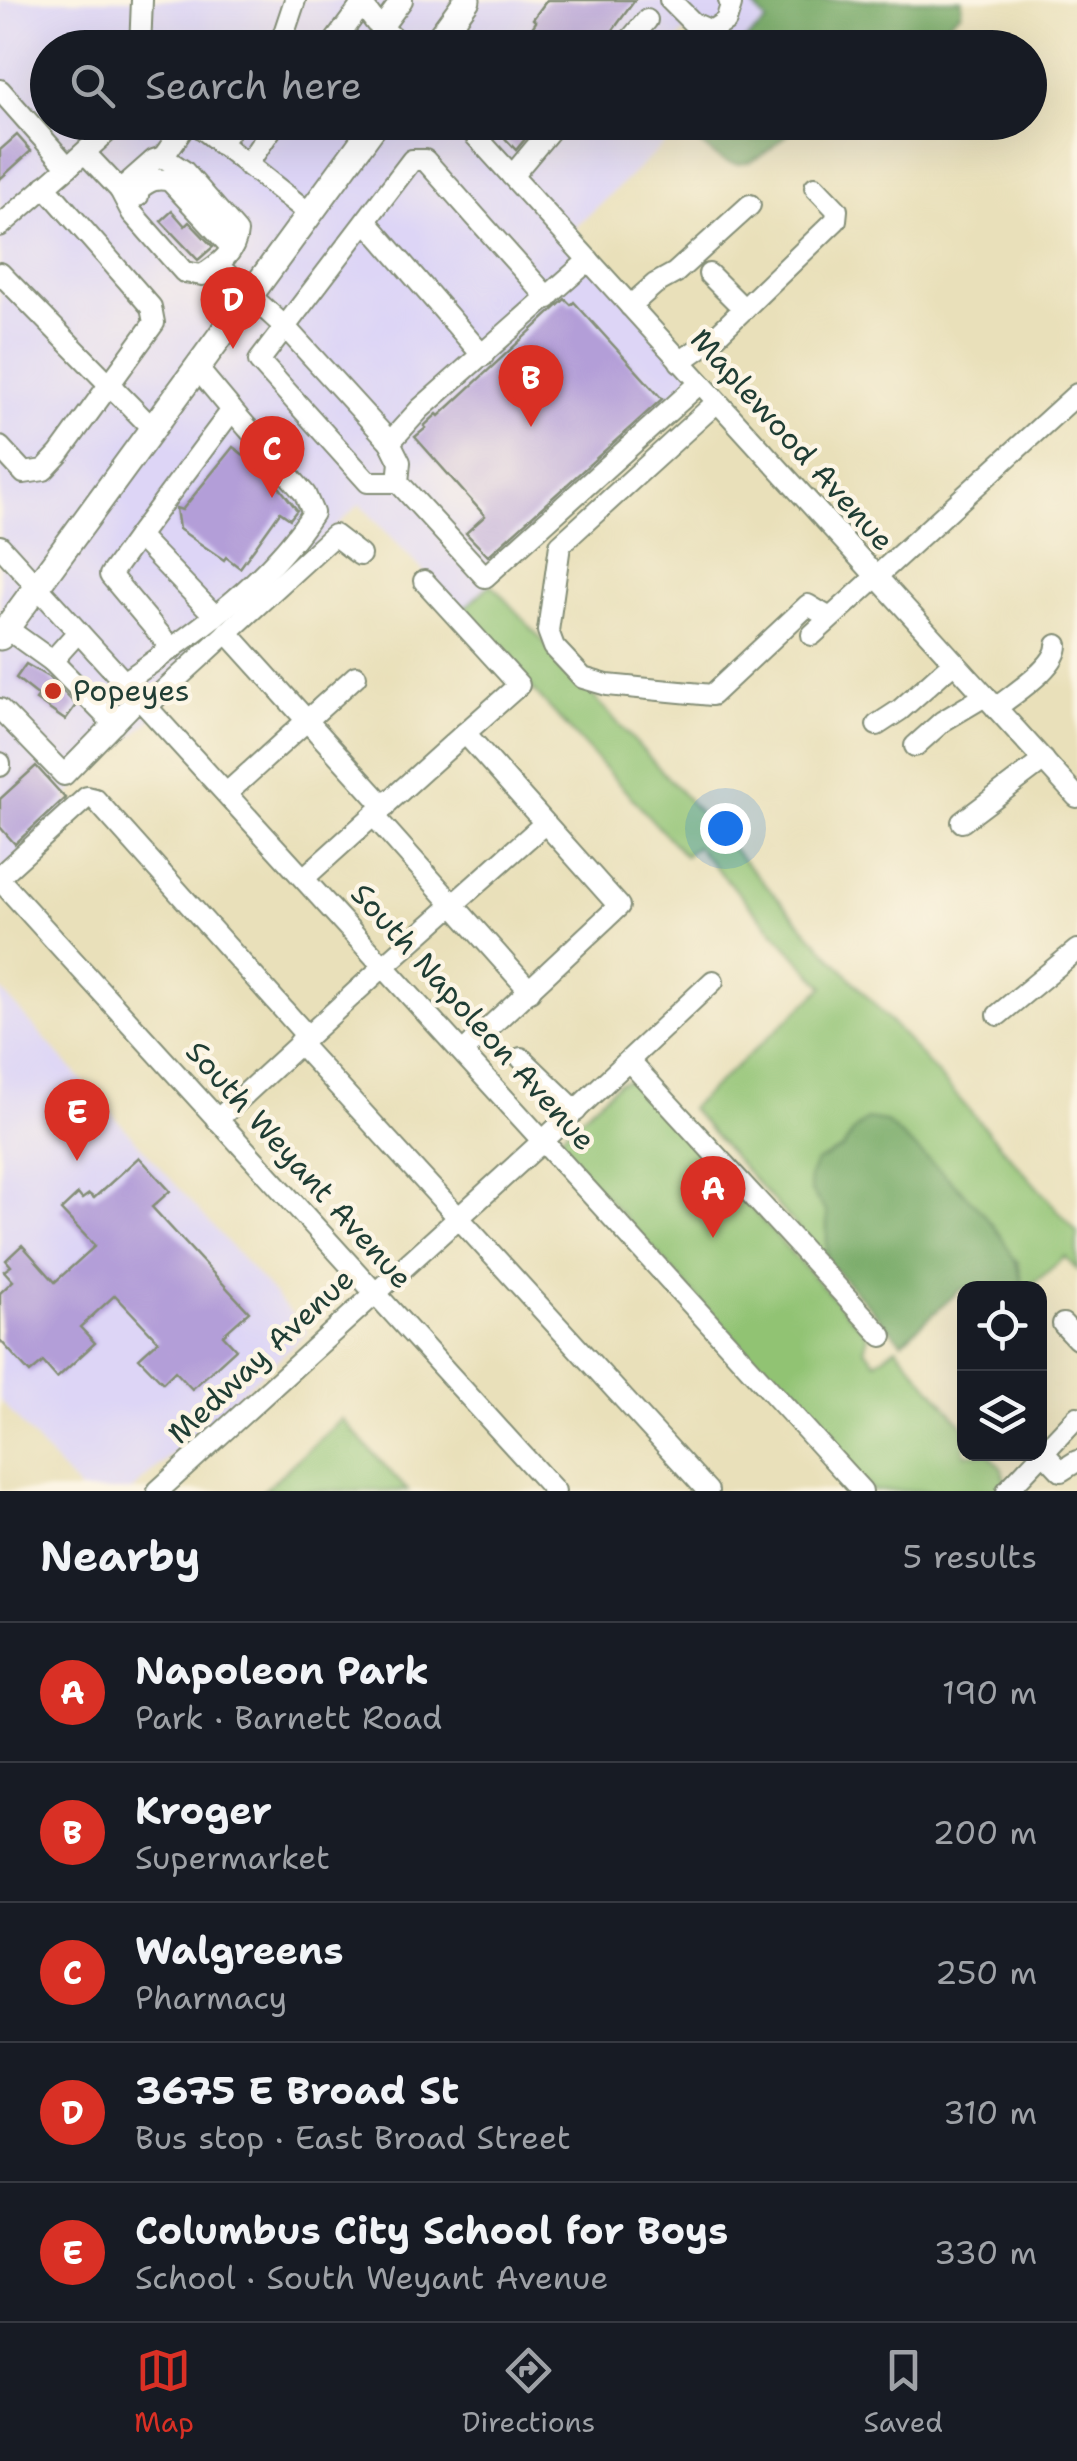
<!DOCTYPE html>
<html lang="en">
<head>
<meta charset="utf-8">
<style>
  :root { --surface:#171b24; --page:#242831; --text:#f1f3f6; --muted:#9ea1a6; --line:#363941; --accent:#d93025 }
  body { margin:0; font-family:"Shantell Sans",sans-serif; background:var(--page); color:var(--text) }
  .controls { position:absolute; right:30px; bottom:30px; display:grid; overflow:hidden; border-radius:20px; box-shadow:0 10px 40px #0002 }
  .controls button { width:90px; height:90px; display:grid; place-items:center; padding:0; border:0; border-bottom:2px solid var(--line); background:var(--surface); color:var(--text); font:50px sans-serif }
  .you { position:absolute; left:725px; top:828px; width:35px; height:35px; margin:-25px; border:8px solid #fff; border-radius:50%; background:#1a73e8; box-shadow:0 0 0 15px #1a73e833 }
  .badge { display:grid; place-items:center; width:65px; height:65px; border-radius:50%; background:var(--accent); color:#fff; font-size:32px; font-weight:700 }
  .pin { position:absolute; translate:-50% -82px; filter:drop-shadow(0 2px 5px #0008) }
  .pin::after { content:''; position:absolute; top:52px; width:35px; height:30px; background:inherit; clip-path:polygon(0 0,100% 0,50% 100%) }
  .list { margin:0; padding:0; list-style:none }
  h2 { display:flex; justify-content:space-between; align-items:center; height:130px; margin:0; padding:0 40px; font-size:42px }
  h2 small { font-size:32px; font-weight:400; color:var(--muted) }
  .list li { display:grid; grid-template-columns:65px 1fr auto; gap:30px; align-items:center; box-sizing:border-box; height:140px; padding:0 40px; border-top:2px solid var(--line) }
  .list b { display:block; font-size:38px; white-space:nowrap }
  .list p { margin:0; font-size:32px; white-space:nowrap; color:var(--muted) }
  .list em { font-size:32px; font-style:normal; color:var(--muted) }
  .icon { flex:none; width:55px; height:55px; fill:none; stroke:currentColor; stroke-width:2; stroke-linecap:round; stroke-linejoin:round }
  .map { position:relative; flex:none; width:1077px; height:1491px; overflow:hidden }
  .search { position:absolute; background:var(--surface); box-shadow:0 10px 40px #0002; left:30px; right:30px; top:30px; height:110px; display:flex; align-items:center; gap:25px; box-sizing:border-box; padding:0 35px; border-radius:55px; color:var(--muted); font-size:38px }
  .sheet { height:830px; background:var(--surface) }
  nav { display:flex; justify-content:space-around; align-items:center; box-sizing:border-box; height:140px; border-top:2px solid var(--line); background:var(--surface); font-size:28px; color:var(--muted) }
  nav a { display:grid; justify-items:center; gap:5px }
  nav .on { color:var(--accent) }
  .map>svg:first-child { display:block }
  .built { fill:#ddd5f6 }
  .green { fill:#91c373; stroke:#588054; stroke-width:2.5 }
  .forest { fill:#74a965; stroke:#4a734c; stroke-width:2.5 }
  .building { fill:#b39ed8 }
  .lines { fill:none; stroke-linecap:round; stroke-linejoin:round }
  .minor-casing { stroke:#848e77; stroke-width:24 }
  .major-casing { stroke:#848e77; stroke-width:29 }
  .minor { stroke:#fff; stroke-width:20 }
  .major { stroke:#fff; stroke-width:25 }
  .poi-dot { fill:#c8321e; stroke:#fcf5e5; stroke-width:4 }
  .labels { text-anchor:middle; stroke-width:9; stroke-linejoin:round; paint-order:stroke }
  .street-label { font-size:30px; fill:#1f3d34; stroke:#fcf5e5 }
  .poi-label { font-size:30px; fill:#1f3d34; stroke:#fcf5e5; text-anchor:start }
</style>
</head>
<body>
<div class="map">
<svg width="1077" height="1491" viewBox="0 0 1077 1491">
  <rect width="100%" height="100%" fill="#fcf5e5"/>
  <filter id="ink" filterUnits="userSpaceOnUse"><feTurbulence type="fractalNoise" baseFrequency=".01" numOctaves="2"/><feDisplacementMap in="SourceGraphic" scale="20" xChannelSelector="R" yChannelSelector="G"/><feConvolveMatrix kernelMatrix="1 2 1 2 8 2 1 2 1" color-interpolation-filters="sRGB"/></filter>
  <filter id="wash" filterUnits="userSpaceOnUse"><feTurbulence type="fractalNoise" baseFrequency=".0048" numOctaves="4" result="noise"/><feDisplacementMap in="SourceGraphic" scale="40" xChannelSelector="R" yChannelSelector="G"/><feGaussianBlur stdDeviation="2.25" result="paint"/><feColorMatrix in="noise" values="0 0 0 0 0 0 0 0 0 0 0 0 0 0 0 0 0 1.4 0 .05"/><feComposite in="paint" operator="in"/></filter>
  <g filter="url(#wash)">
    <rect width="100%" height="100%" fill="#e9e0ba"/>
    <g class="built">
      <path d="M0 0H749L768 22 737 47H701L686 31 668 48H48V122L680 123 683 127 567 235 694 376 461 611 360 504 145 705 155 716 66 797 74 808 0 872Z"/>
      <path d="M0 989 308 1332 131 1491H80L0 1400Z"/>
    </g>
    <g class="green">
      <path d="M491 584 908 1041 1077 1232V1270L1065 1257 1028 1288H1024L1018 1262 855 1130 842 1149 816 1162 811 1191 827 1213V1261L690 1108 824 987 696 846 685 856 461 611Z"/>
      <path d="M627 1081H634L868 1336 864 1349 876 1362 896 1347 964 1427V1454H988L1002 1469 1006 1483 998 1491H873L562 1149 561 1135 619 1083Z"/>
      <path d="M342 1419 408 1491H263Z"/>
    </g>
    <g class="forest">
      <path d="M749 0H797L807 4 818 0H962L961 12 922 47H737L767 22Z"/>
      <path d="M680 123H800C745 173 735 182 680 123Z"/>
      <path d="M867 1119 886 1122C935 1168 1010 1221 1024 1288L976 1286 960 1290 902 1342 827 1261V1213L811 1191 809 1178 816 1162 842 1149 855 1130Z"/>
    </g>
    <g id="blocks">
      <g class="building">
        <path d="M547 0H635L600 48H518L536 22 533 19Z"/>
        <path d="M490 122H539L516 150Z"/>
        <path d="M17 135 31 151 0 179V150Z"/>
        <path d="M172 211 185 226 189 222 213 247 198 260 161 221Z"/>
        <path d="M565 299 571 305 574 302 662 399 488 556 466 533 485 516 415 437 426 428 424 426 437 414 439 416Z"/>
        <path d="M233 447 269 474 297 510 290 519 280 512 240 568 226 557 224 560 179 529 176 508 182 510Z"/>
        <path d="M26 664 50 678 76 705 65 720 36 700 39 696 16 678Z"/>
        <path d="M36 766 65 798 15 844 0 827V799Z"/>
        <path d="M139 1157 170 1191 152 1207 249 1312 223 1335 236 1349 192 1389 175 1371 163 1383 139 1358 158 1341 115 1295 80 1327 95 1343 57 1378 43 1362 30 1373 0 1340V1293L13 1281 4 1271 11 1266 6 1260 22 1245 55 1282 95 1246 61 1210 78 1194 82 1199 89 1194 94 1198Z"/>
      </g>
    </g>
  </g>
  <g filter="url(#ink)">
    <use href="#blocks" fill-opacity="0" stroke="#848e77" stroke-width="2.5"/>
    <g class="lines">
      <g class="minor-casing">
        <g id="minor">
          <path d="M359 0 376 23 405 48"/>
          <path d="M670 0 693 23 711 31 726 21 731 5 729 0"/>
          <path d="M382 27 402 0"/>
          <path d="M140 48 142 0"/>
          <path d="M279 48 295 0"/>
          <path d="M330 48 361 6"/>
          <path d="M623 48 647 20"/>
          <path d="M0 90 68 167 0 226"/>
          <path d="M194 122 310 214"/>
          <path d="M463 122 1077 797"/>
          <path d="M220 144 235 122"/>
          <path d="M85 153 120 190"/>
          <path d="M163 157 184 171 237 232C236 252 218 265 202 275L184 272 132 213 120 190 154 160Z"/>
          <path d="M163 157 188 122"/>
          <path d="M247 165 276 122"/>
          <path d="M68 167 118 122"/>
          <path d="M512 176 557 122"/>
          <path d="M138 196V190C149 181 156 177 170 181L232 248"/>
          <path d="M366 221 483 356"/>
          <path d="M217 265 286 328 390 442 420 409 589 260"/>
          <path d="M0 273 152 428"/>
          <path d="M709 274 744 309"/>
          <path d="M630 306 655 284 675 273 750 205"/>
          <path d="M680 362 715 337 836 220 837 210 815 187"/>
          <path d="M197 368 232 410 138 536 215 616"/>
          <path d="M717 402 560 545 548 631 554 647 583 678 607 685 712 695 808 605 830 618"/>
          <path d="M390 442 400 462 398 482 485 577 700 383"/>
          <path d="M0 447 24 473 44 470 59 454 154 323 151 307 45 186"/>
          <path d="M398 482H368L259 361 412 160H425L548 298"/>
          <path d="M138 536 110 575 172 649"/>
          <path d="M0 546 862 1491"/>
          <path d="M424 581 519 685 465 733"/>
          <path d="M6 628 52 661 78 632"/>
          <path d="M227 632 385 807"/>
          <path d="M812 635 1077 394"/>
          <path d="M52 661 114 724"/>
          <path d="M126 681C193 634 268 583 313 513L305 494 232 410"/>
          <path d="M148 705 334 535 360 555"/>
          <path d="M996 708C1013 694 1057 667 1057 645"/>
          <path d="M0 709 64 775 140 697"/>
          <path d="M877 725 900 710 954 662"/>
          <path d="M915 746 943 721 985 696"/>
          <path d="M0 763V766"/>
          <path d="M228 792 356 676"/>
          <path d="M375 817 530 991"/>
          <path d="M962 822 1044 760"/>
          <path d="M0 876 87 797 95 799 307 1036"/>
          <path d="M305 877 465 733 619 906 464 1051"/>
          <path d="M0 880 555 1491"/>
          <path d="M998 1015 1077 950"/>
          <path d="M299 1043 708 1491"/>
          <path d="M521 1058 576 1111"/>
          <path d="M629 1061 882 1336"/>
          <path d="M217 1120 385 965 544 824"/>
          <path d="M1063 1324 1077 1339"/>
          <path d="M1045 1454 1061 1471 1077 1461"/>
          <path d="M158 1491 544 1140 713 981"/>
          <path d="M1007 1491 1077 1417"/>
        </g>
      </g>
      <g class="major-casing">
        <g id="major">
          <path d="M432 48 467 0"/>
          <path d="M0 637 377 122"/>
        </g>
      </g>
      <use href="#minor" class="minor"/>
      <use href="#major" class="major"/>
    </g>
  </g>
  <circle class="poi-dot" cx="53" cy="691" r="10"/>
  <g class="labels">
    <g class="street-label">
      <text transform="translate(792 440) rotate(48)" y="10">Maplewood Avenue</text>
      <text transform="translate(473 1017) rotate(48)" y="10">South Napoleon Avenue</text>
      <text transform="translate(299 1165) rotate(48)" y="10">South Weyant Avenue</text>
      <text transform="translate(261 1356) rotate(-43)" y="10">Medway Avenue</text>
    </g>
    <g class="poi-label">
      <text x="73" y="701">Popeyes</text>
    </g>
  </g>
</svg>
<div class="controls">
<button><svg class="icon" aria-label="locate" viewBox="0 0 24 24"><circle cx="12" cy="12" r="6"/><path d="M12 2v4M12 18v4M2 12h4M18 12h4"/></svg></button>
<button><svg class="icon" aria-label="layers" viewBox="0 0 24 24"><path d="M12 4l9 5-9 5-9-5zM3 14l9 5 9-5"/></svg></button>
</div>
<div class="you"></div>
<div class="pin badge" style="left:713px;top:1238px">A</div>
<div class="pin badge" style="left:531px;top:427px">B</div>
<div class="pin badge" style="left:272px;top:498px">C</div>
<div class="pin badge" style="left:233px;top:349px">D</div>
<div class="pin badge" style="left:77px;top:1161px">E</div>
<div class="search"><svg class="icon" aria-label="search" viewBox="0 0 24 24"><circle cx="10" cy="10" r="6"/><path d="M15 15l6 6"/></svg>Search here</div>
</div>
<section class="sheet">
<h2>Nearby<small>5 results</small></h2>
<ul class="list">
<li><span class="badge">A</span><div><b>Napoleon Park</b><p>Park · Barnett Road</p></div><em>190 m</em></li>
<li><span class="badge">B</span><div><b>Kroger</b><p>Supermarket</p></div><em>200 m</em></li>
<li><span class="badge">C</span><div><b>Walgreens</b><p>Pharmacy</p></div><em>250 m</em></li>
<li><span class="badge">D</span><div><b>3675 E Broad St</b><p>Bus stop · East Broad Street</p></div><em>310 m</em></li>
<li><span class="badge">E</span><div><b>Columbus City School for Boys</b><p>School · South Weyant Avenue</p></div><em>330 m</em></li>
</ul>
</section>
<nav>
<a class="on"><svg class="icon" aria-label="map" viewBox="0 0 24 24"><path d="M3 6l6-2 6 2 6-2v14l-6 2-6-2-6 2zM9 4v14M15 6v14"/></svg>Map</a>
<a><svg class="icon" aria-label="directions" viewBox="0 0 24 24"><path d="M12 3l9 9-9 9-9-9zM9 14v-3h6M13 9l2 2-2 2"/></svg>Directions</a>
<a><svg class="icon" aria-label="saved" viewBox="0 0 24 24"><path d="M7 4h10v16l-5-4-5 4z"/></svg>Saved</a>
</nav>
</body>
</html>
